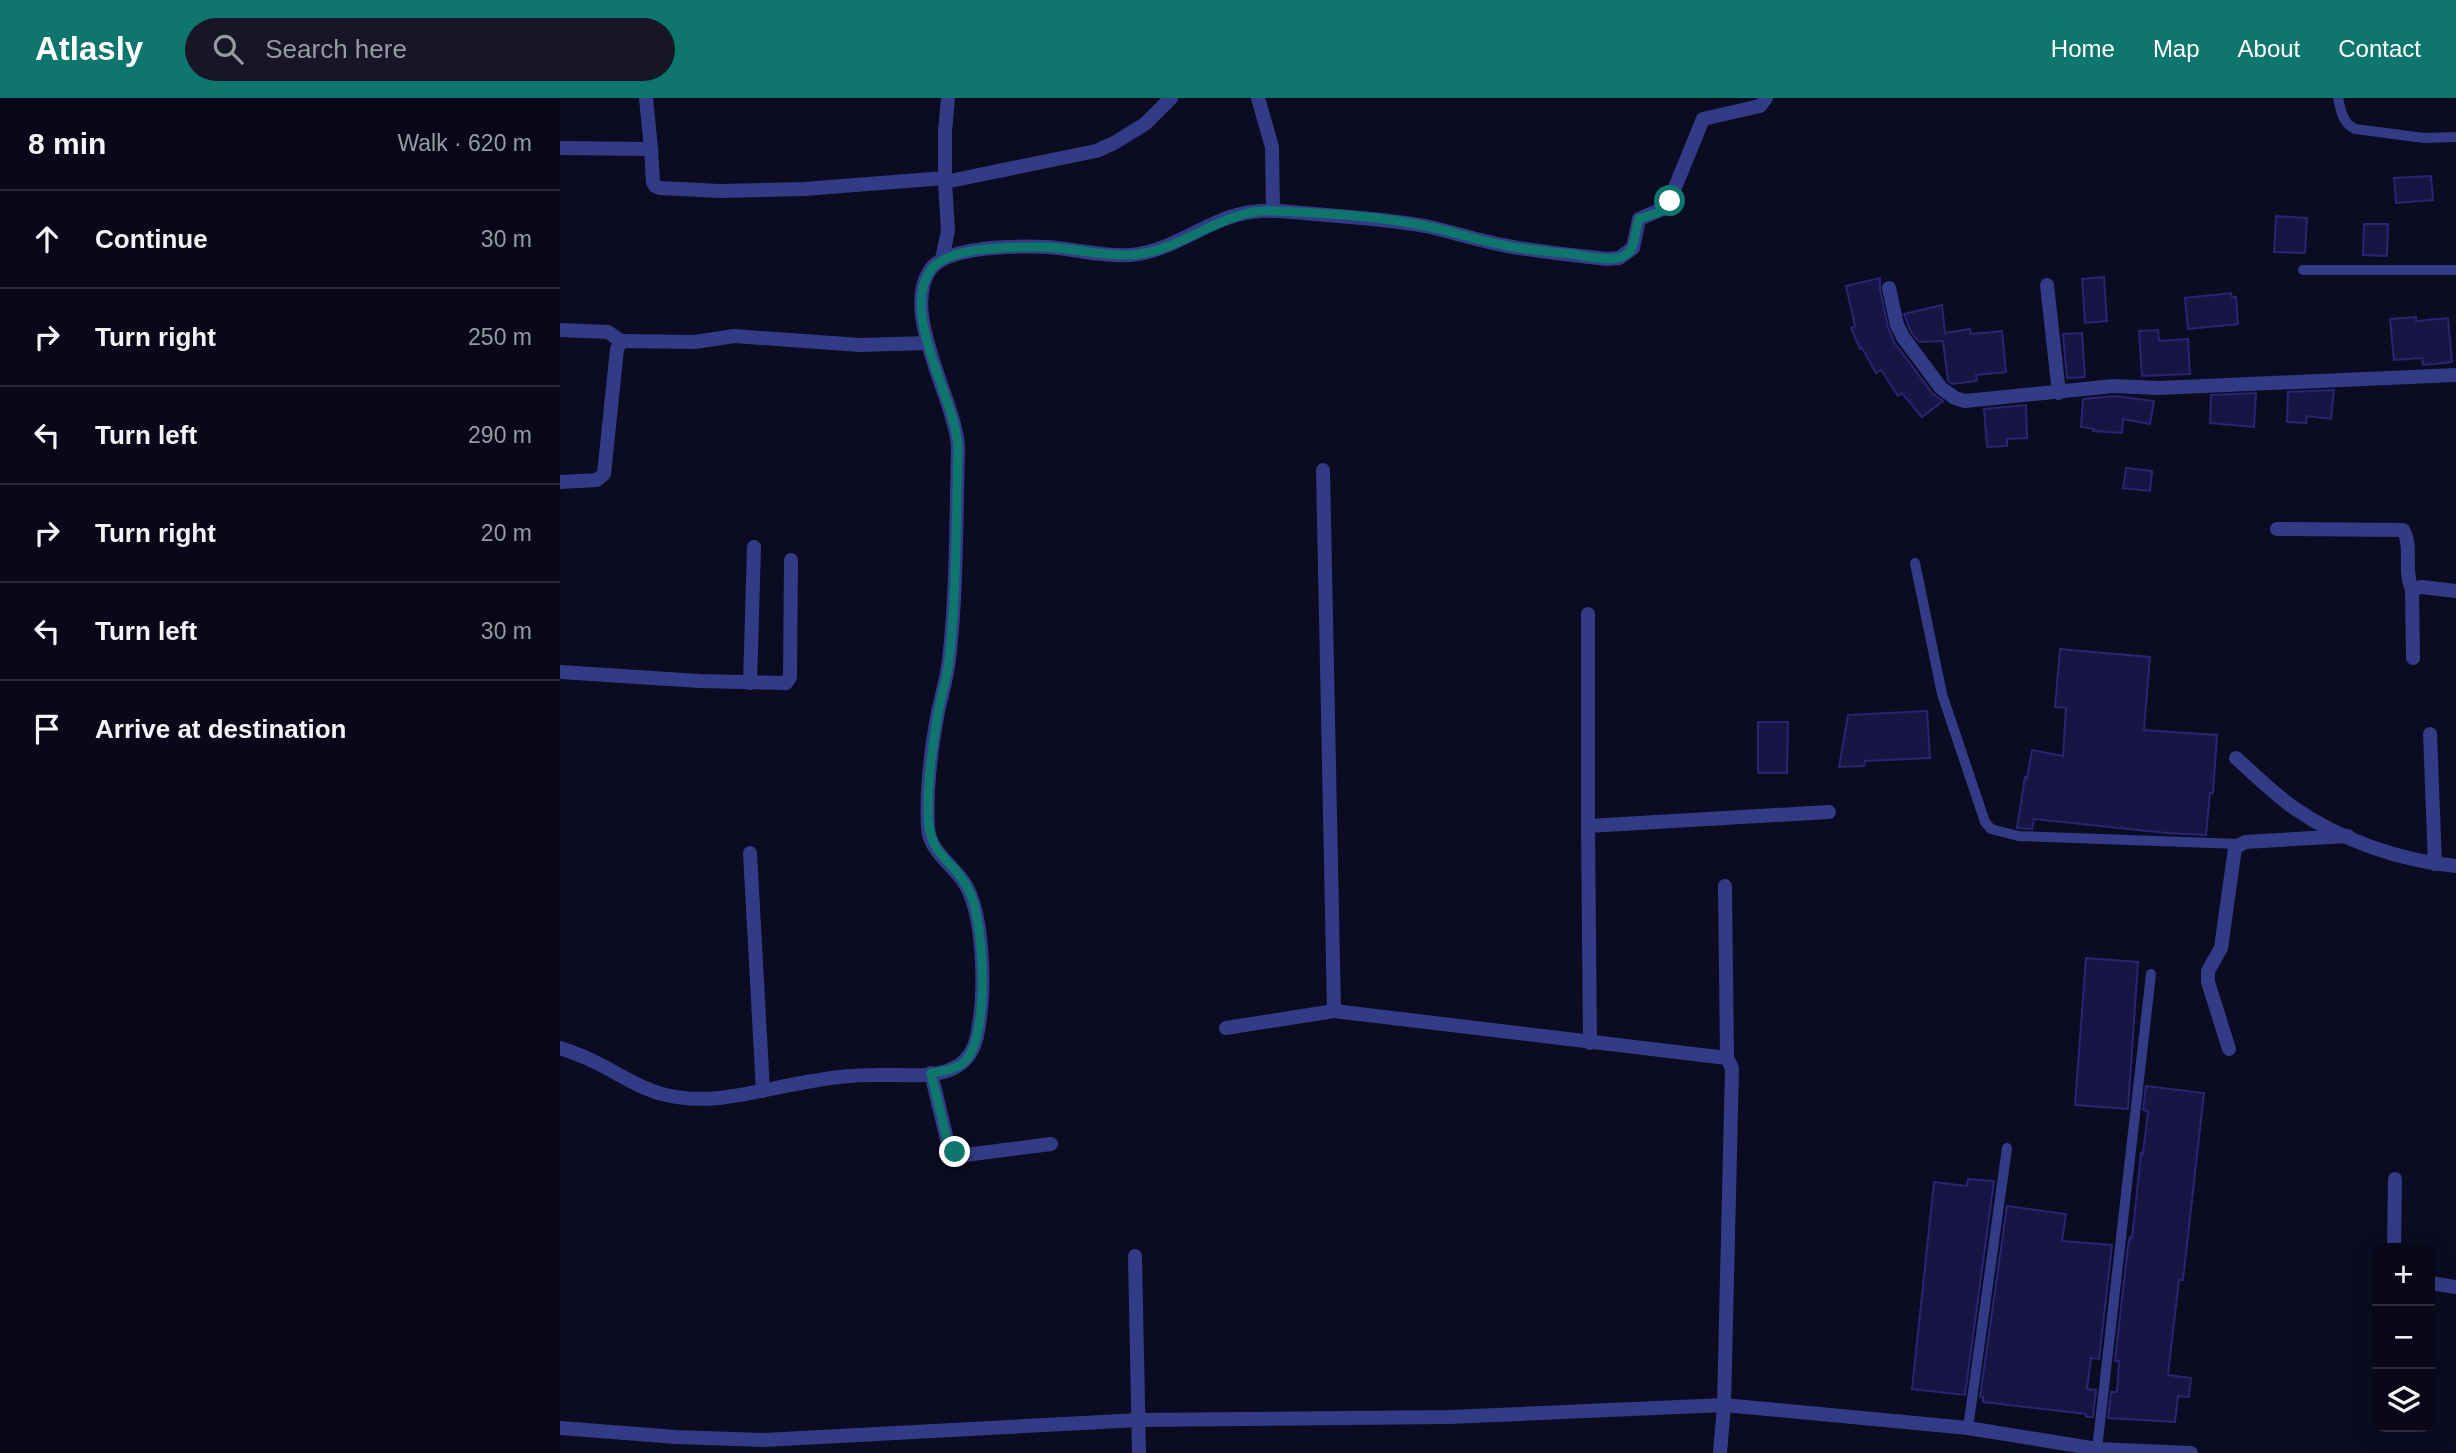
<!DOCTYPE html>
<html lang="en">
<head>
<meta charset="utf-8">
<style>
  :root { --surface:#080819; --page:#161626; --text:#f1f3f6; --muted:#989aa2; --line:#292938; --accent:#0f766e }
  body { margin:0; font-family:Helvetica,sans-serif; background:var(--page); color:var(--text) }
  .controls { position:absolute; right:21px; bottom:21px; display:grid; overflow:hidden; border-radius:14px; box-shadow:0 7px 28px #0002 }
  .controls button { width:63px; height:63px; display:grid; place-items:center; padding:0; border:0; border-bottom:2px solid var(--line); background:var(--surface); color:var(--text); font:35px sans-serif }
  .stop { position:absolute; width:21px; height:21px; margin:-16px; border:5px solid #0f766e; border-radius:50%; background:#fff }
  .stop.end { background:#0f766e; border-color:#fff; box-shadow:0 2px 7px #0008 }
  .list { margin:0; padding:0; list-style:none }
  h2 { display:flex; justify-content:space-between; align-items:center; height:91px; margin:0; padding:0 28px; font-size:30px }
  h2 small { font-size:23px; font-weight:400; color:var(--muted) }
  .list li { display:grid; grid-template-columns:46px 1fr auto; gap:21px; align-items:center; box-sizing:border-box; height:98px; padding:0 28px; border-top:2px solid var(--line) }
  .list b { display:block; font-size:26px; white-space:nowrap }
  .list em { font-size:23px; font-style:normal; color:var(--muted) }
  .icon { flex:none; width:38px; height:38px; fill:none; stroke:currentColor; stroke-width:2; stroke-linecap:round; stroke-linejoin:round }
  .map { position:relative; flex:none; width:1896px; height:1355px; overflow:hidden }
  header { display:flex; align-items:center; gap:42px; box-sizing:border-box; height:98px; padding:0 35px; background:var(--accent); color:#fff }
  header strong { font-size:33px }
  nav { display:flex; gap:38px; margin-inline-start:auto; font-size:24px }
  .search { width:490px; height:63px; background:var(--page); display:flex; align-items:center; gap:18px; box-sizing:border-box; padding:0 24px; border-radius:38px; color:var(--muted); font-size:26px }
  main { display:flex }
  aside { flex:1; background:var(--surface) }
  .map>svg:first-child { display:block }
  .building { fill:#181544; stroke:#282572; stroke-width:2 }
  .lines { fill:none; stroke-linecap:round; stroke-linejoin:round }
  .lane { stroke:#323b85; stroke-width:10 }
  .street { stroke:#323b85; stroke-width:14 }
  .route { stroke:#0f766e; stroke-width:9 }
</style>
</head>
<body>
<header>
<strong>Atlasly</strong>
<div class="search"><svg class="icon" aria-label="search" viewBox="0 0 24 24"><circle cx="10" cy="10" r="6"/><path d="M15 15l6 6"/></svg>Search here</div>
<nav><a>Home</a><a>Map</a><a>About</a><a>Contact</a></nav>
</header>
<main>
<aside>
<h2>8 min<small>Walk · 620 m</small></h2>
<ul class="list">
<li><svg class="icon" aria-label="ahead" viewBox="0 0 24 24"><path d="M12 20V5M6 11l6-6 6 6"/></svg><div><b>Continue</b></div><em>30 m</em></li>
<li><svg class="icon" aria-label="right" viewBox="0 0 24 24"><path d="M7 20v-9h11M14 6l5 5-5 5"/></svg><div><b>Turn right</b></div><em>250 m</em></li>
<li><svg class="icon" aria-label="left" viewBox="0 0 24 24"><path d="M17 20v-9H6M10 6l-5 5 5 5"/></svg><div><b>Turn left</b></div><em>290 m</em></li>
<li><svg class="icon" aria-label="right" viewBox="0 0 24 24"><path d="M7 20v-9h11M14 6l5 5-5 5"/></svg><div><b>Turn right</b></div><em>20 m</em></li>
<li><svg class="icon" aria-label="left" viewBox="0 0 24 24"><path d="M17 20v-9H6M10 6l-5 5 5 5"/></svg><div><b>Turn left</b></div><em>30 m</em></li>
<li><svg class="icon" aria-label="arrive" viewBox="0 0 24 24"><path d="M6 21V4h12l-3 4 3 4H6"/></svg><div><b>Arrive at destination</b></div></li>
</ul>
</aside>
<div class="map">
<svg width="1896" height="1355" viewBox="0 0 1896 1355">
  <rect width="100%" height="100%" fill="#0b0b21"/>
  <g class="building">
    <path d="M1871 78 1873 102 1836 105 1834 80Z"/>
    <path d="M1716 118 1747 120 1745 155 1714 154Z"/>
    <path d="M1804 126H1828L1827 158 1803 157Z"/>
    <path d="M1544 179 1547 223 1525 225 1522 181Z"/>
    <path d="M1320 180V192L1328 229 1334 244 1373 296 1383 303 1362 319 1342 295 1338 298 1321 272 1316 275 1302 250 1300 251 1291 230 1295 228 1286 188Z"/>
    <path d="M1671 195 1672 199H1676L1678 226 1628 231 1625 200Z"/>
    <path d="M1382 207 1385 235 1410 231 1411 236 1442 233 1446 274 1416 277 1417 283 1392 286 1388 283 1383 243 1359 244 1351 234 1344 216Z"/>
    <path d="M1856 219V223L1888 220 1892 264 1863 267 1862 260 1834 262 1830 221Z"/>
    <path d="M1598 232 1599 243 1628 241 1630 276 1582 278 1579 233Z"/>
    <path d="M1522 235 1525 279 1507 280 1503 236Z"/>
    <path d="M1774 292 1771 321 1747 318 1746 325 1727 324 1728 294Z"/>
    <path d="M1696 295 1694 329 1650 325 1651 297Z"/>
    <path d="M1554 298 1594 303 1590 326 1563 321 1562 335 1533 333 1534 331 1521 329 1523 301Z"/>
    <path d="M1466 307 1467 340 1447 341V348L1427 349 1424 311Z"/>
    <path d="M1566 370 1592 373 1590 393 1563 390Z"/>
    <path d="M1500 551 1590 559 1584 632 1657 637 1653 695H1650L1646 737 1607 735 1474 721 1472 731 1457 730 1465 679 1467 680 1472 652 1503 658 1506 610 1495 609Z"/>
    <path d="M1367 613 1370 660 1305 663 1304 668 1279 669 1288 617Z"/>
    <path d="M1198 624H1228L1227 675H1198Z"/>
    <path d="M1526 860 1578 864 1568 1011 1515 1007Z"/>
    <path d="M1586 988 1644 995 1623 1182H1619L1608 1277 1631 1280 1629 1299 1618 1298 1615 1324 1548 1320 1551 1294H1557L1559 1263H1555L1568 1148 1570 1139 1572 1140 1581 1055 1583 1056 1588 1013 1583 1012Z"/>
    <path d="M1408 1081 1434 1083 1405 1297 1352 1291 1374 1084 1407 1088Z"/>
    <path d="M1447 1108 1506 1116 1502 1143 1552 1147 1539 1261 1531 1260 1527 1291 1536 1292 1533 1319H1526V1316L1423 1304V1299H1420Z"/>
  </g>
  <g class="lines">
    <g class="lane">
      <path d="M1778 0C1781 13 1782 24 1795 31L1864 40 1896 39"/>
      <path d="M1743 172H1896"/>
      <path d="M1355 465 1382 596 1425 724 1431 731 1458 738 1680 746"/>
      <path d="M1408 1330 1447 1050"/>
      <path d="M1537 1351 1591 876"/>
    </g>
    <g class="street">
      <path d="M86 0 91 51"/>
      <path d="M698 0 712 49 713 113"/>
      <path d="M0 50 91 51 93 84 95 88 100 90 160 93 244 91 385 80"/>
      <path d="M385 84V33L388 0"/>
      <path d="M382 161 388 133 385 84 536 53 554 45 585 26 611 0"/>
      <path d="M1487 187 1499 295"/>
      <path d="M1329 190 1337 227 1343 239 1381 290 1395 300 1405 303 1554 288 1599 290 1896 277"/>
      <path d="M0 232 48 234 61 243"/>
      <path d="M763 372 774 913"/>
      <path d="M0 384 37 382 44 376 57 251 61 243 135 244 174 238 300 247 368 245"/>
      <path d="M1717 431 1843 432C1853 448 1843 473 1852 491"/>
      <path d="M1028 516V728"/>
      <path d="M1853 560 1852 491 1862 489 1896 493"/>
      <path d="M0 574 139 583 226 585 230 579 231 462"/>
      <path d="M190 585 194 449"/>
      <path d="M1870 636 1875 766"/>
      <path d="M1676 660C1695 677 1713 695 1734 710 1780 742 1841 763 1896 768"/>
      <path d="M190 755 203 993"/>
      <path d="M1165 788 1167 960"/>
      <path d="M666 930 774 913 1167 960 1172 970 1164 1307 1160 1355"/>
      <path d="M1030 945 1028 728 1269 714"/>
      <path d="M0 950C12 954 23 958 35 964 58 975 80 991 106 997 156 1009 204 990 253 983 273 979 295 977 316 977 340 976 373 981 394 970 412 961 417 944 419 926 425 890 424 817 405 786 393 766 369 754 368 729 366 691 371 651 378 614 382 596 387 579 389 562 397 492 396 421 398 350 396 302 340 216 370 172 387 147 459 148 487 149 515 151 544 159 571 157 615 153 648 120 691 114 712 111 733 114 754 116 791 119 828 121 865 128 893 134 920 143 947 148 980 154 1014 157 1047 161L1059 160 1073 150 1079 121 1107 109 1143 21 1200 8 1206 0"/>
      <path d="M1669 951 1648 884V873L1661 850 1675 750 1685 744 1788 738"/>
      <path d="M371 975 388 1046 395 1054 405 1057 491 1046"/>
      <path d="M1834 1150 1835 1081"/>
      <path d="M575 1158 579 1355"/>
      <path d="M1870 1185 1896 1189"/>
      <path d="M0 1330 116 1339 204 1342 579 1322 889 1319 1164 1307 1408 1330 1537 1351 1631 1355"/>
    </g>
  </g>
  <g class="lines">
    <path class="route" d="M395 1054 388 1046 371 975C382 974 397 971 405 963 430 938 424 828 411 797 395 758 367 764 368 710 368 678 373 646 378 615 381 597 387 580 389 563 397 492 396 421 398 350 396 301 340 218 370 173 387 147 457 149 485 149 513 150 541 158 569 157 622 155 661 110 714 113 764 115 817 118 866 128 894 134 921 143 948 148 969 152 990 154 1011 156 1026 158 1044 163 1058 160 1078 155 1073 137 1079 121 1091 116 1105 116 1110 103"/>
  </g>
</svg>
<div class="controls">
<button>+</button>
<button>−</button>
<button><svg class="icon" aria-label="layers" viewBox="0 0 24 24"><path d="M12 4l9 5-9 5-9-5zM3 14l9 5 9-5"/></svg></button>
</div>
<div class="stop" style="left:1110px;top:103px"></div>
<div class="stop end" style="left:395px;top:1054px"></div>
</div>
</main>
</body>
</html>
